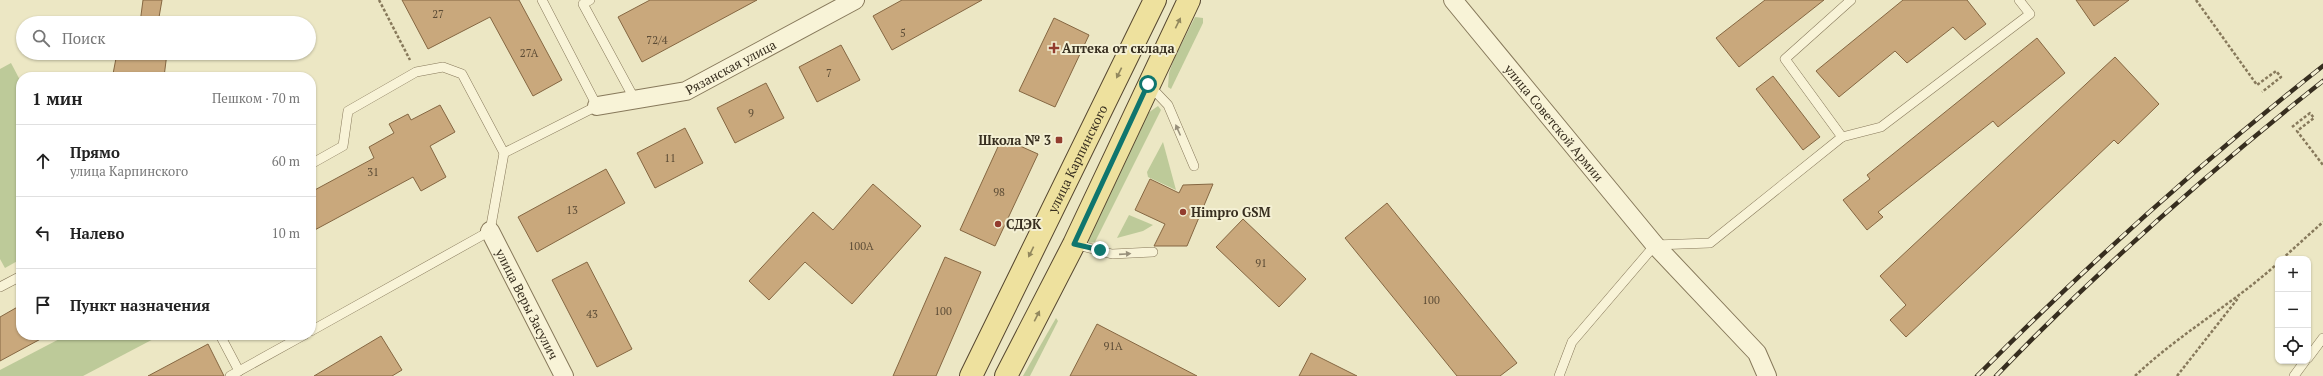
<!DOCTYPE html>
<html lang="ru">
<head>
<meta charset="utf-8">
<style>
  :root { --surface:#fff; --page:#f6f6f6; --text:#222; --muted:#767676; --line:#e0e0e0 }
  body { margin:0; font-family:"PT Serif",serif; background:var(--page); color:var(--text) }
  .controls { position:absolute; right:12px; bottom:12px; display:grid; overflow:hidden; border-radius:8px; box-shadow:0 1px 3px #0004 }
  .controls button { width:36px; height:36px; display:grid; place-items:center; padding:0; border:0; border-bottom:1px solid var(--line); background:var(--surface); color:var(--text); font:20px sans-serif }
  .stop { position:absolute; width:12px; height:12px; margin:-9px; border:3px solid #0f766e; border-radius:50%; background:#fff }
  .stop.end { background:#0f766e; border-color:#fff; box-shadow:0 1px 4px #0008 }
  .list { margin:0; padding:0; list-style:none }
  h2 { display:flex; justify-content:space-between; align-items:center; height:52px; margin:0; padding:0 16px; font-size:17px }
  h2 small { font-size:13px; font-weight:400; color:var(--muted) }
  .list li { display:grid; grid-template-columns:26px 1fr auto; gap:12px; align-items:center; box-sizing:border-box; height:72px; padding:0 16px; border-top:1px solid var(--line) }
  .list b { display:block; font-size:15px; white-space:nowrap }
  .list p { margin:0; font-size:13px; white-space:nowrap; color:var(--muted) }
  .list em { font-size:13px; font-style:normal; color:var(--muted) }
  .icon { flex:none; width:22px; height:22px; fill:none; stroke:currentColor; stroke-width:2; stroke-linecap:round; stroke-linejoin:round }
  .map { position:relative; flex:none; width:2323px; height:376px; overflow:hidden }
  .search { position:absolute; background:var(--surface); box-shadow:0 1px 3px #0004; left:16px; top:16px; width:300px; height:44px; display:flex; align-items:center; gap:10px; box-sizing:border-box; padding:0 14px; border-radius:22px; color:var(--muted); font-size:15px }
  .panel { position:absolute; background:var(--surface); box-shadow:0 1px 3px #0004; left:16px; top:72px; width:300px; height:268px; border-radius:16px }
  .map>svg:first-child { display:block }
  .green { fill:#bdca99 }
  .building { fill:#c9a87c; stroke:#856742 }
  .lines { fill:none; stroke-linecap:round; stroke-linejoin:round }
  .lane-casing { stroke:#87795b; stroke-width:10 }
  .street-casing { stroke:#87795b; stroke-width:20 }
  .primary-casing { stroke:#55462f; stroke-width:24 }
  .path { stroke:#87795b; stroke-width:2.5; stroke-dasharray:3 2; stroke-linecap:butt }
  .lane { stroke:#f8f3d7; stroke-width:9 }
  .street { stroke:#f8f3d7; stroke-width:18 }
  .primary { stroke:#eee19e; stroke-width:22 }
  .rail-casing { stroke:#372e1f; stroke-width:4.5 }
  .rail { stroke:#f4f0d4; stroke-width:3; stroke-dasharray:9; stroke-linecap:butt }
  .oneway { fill:#92885e }
  .oneway2 { fill:#98907b }
  .route { stroke:#0f766e; stroke-width:5 }
  .poi-dot { fill:#933c2e; stroke:#f4f0d4; stroke-width:1.5 }
  .labels { text-anchor:middle; stroke-width:4; stroke-linejoin:round; paint-order:stroke }
  .number-label { font-size:11px; fill:#5c4c36 }
  .poi-label { font-size:13px; font-weight:bold; fill:#372e1f; stroke:#f4f0d4; text-anchor:start }
  .street-label { font-size:13px; fill:#372e1f; stroke:#f4f0d4 }
</style>
</head>
<body>
<div class="map">
<svg width="2323" height="376" viewBox="0 0 2323 376">
  <rect width="100%" height="100%" fill="#ece7c4"/>
  <g class="green">
    <path d="M1195 17 1203 18V23L1171 89 1168 87 1169 73 1174 59Z"/>
    <path d="M11 63 21 82V259L5 268 0 259V69Z"/>
    <path d="M1158 106 1161 110 1095 242 1089 243 1088 239 1148 113Z"/>
    <path d="M1163 142 1176 190 1148 177 1147 172Z"/>
    <path d="M1129 215 1153 225 1143 231 1117 238Z"/>
    <path d="M1056 318 1058 321 1030 376H1023Z"/>
    <path d="M67 335H161L83 376H0V370Z"/>
  </g>
  <g class="building">
    <path d="M143 0H162L158 23H140Z"/>
    <path d="M402 0H519L562 80 533 96 490 17 428 49Z"/>
    <path d="M650 0H757L642 62 618 17Z"/>
    <path d="M902 0H982L892 50 873 16Z"/>
    <path d="M1765 0H1824L1739 67 1716 38Z"/>
    <path d="M1903 0H1967L1986 24 1965 40 1953 27 1907 63 1895 51 1839 97 1816 71Z"/>
    <path d="M2076 0H2129L2094 26Z"/>
    <path d="M1054 18 1089 35 1055 107 1019 91Z"/>
    <path d="M2037 38 2065 73 1998 127 1993 121 1878 212 1883 217 1867 230 1843 200 1870 179 1867 175Z"/>
    <path d="M841 45 860 80 817 102 799 67Z"/>
    <path d="M117 53H167L164 77H134L113 74Z"/>
    <path d="M2115 57 2159 104 2118 144 2114 140 1906 337 1890 320 1906 305 1880 276Z"/>
    <path d="M1773 76 1820 137 1803 150 1756 89Z"/>
    <path d="M766 83 784 118 735 143 717 108Z"/>
    <path d="M440 105 455 132 430 146 446 177 421 191 413 177 311 232V192L374 158 369 147 394 133 389 124 408 114 411 120Z"/>
    <path d="M685 128 703 163 655 188 637 153Z"/>
    <path d="M1002 138 1038 154 995 246 960 230Z"/>
    <path d="M606 169 625 203 537 252 518 217Z"/>
    <path d="M1150 179 1179 193 1183 185 1213 184 1187 246H1154L1165 224 1135 210Z"/>
    <path d="M873 184 921 226 852 304 805 262 769 300 749 281 813 212 833 230Z"/>
    <path d="M1387 203 1517 363 1500 376H1457L1345 238Z"/>
    <path d="M1243 219 1306 279 1279 307 1216 247Z"/>
    <path d="M945 257 981 272 936 376H893Z"/>
    <path d="M587 262 632 349 597 367 552 280Z"/>
    <path d="M21 305V335H48L0 361V317Z"/>
    <path d="M1097 324 1197 376H1070Z"/>
    <path d="M381 336 402 370 392 376H314Z"/>
    <path d="M208 344 224 376H148Z"/>
    <path d="M1311 353 1357 376H1299Z"/>
  </g>
  <g class="lines">
    <g class="lane-casing">
      <g id="lane">
        <path d="M590 0 583 4 635 100"/>
        <path d="M1148 84 1168 105 1194 166"/>
        <path d="M1842 137 1785 59 1851 0"/>
        <path d="M311 164 343 146 348 111 416 72 443 67 462 74 504 153"/>
        <path d="M1074 244 1112 254 1153 252"/>
        <path d="M0 287 21 276"/>
        <path d="M311 331 490 231 504 153 597 106 542 0"/>
        <path d="M220 335 239 371"/>
        <path d="M2308 358 2323 338"/>
        <path d="M230 376 304 335"/>
        <path d="M1559 376 1572 342 1655 245 1710 243 1842 137 1881 127 2030 14 2019 0"/>
        <path d="M2294 376 2305 361"/>
      </g>
    </g>
    <g class="street-casing">
      <g id="street">
        <path id="s1" d="M1453 0 1655 245 1757 353 1767 376"/>
        <path id="s2" d="M597 106 686 91 855 0"/>
        <path id="s3" d="M490 231 564 376"/>
      </g>
    </g>
    <g class="primary-casing">
      <g id="primary">
        <path id="s4" d="M971 376 1155 0"/>
        <path d="M1006 376 1074 244 1189 0"/>
      </g>
    </g>
    <g class="path">
      <path d="M379 0 410 60"/>
      <path d="M2196 0 2257 85 2276 71 2281 77 2262 92"/>
      <path d="M2292 127 2310 113 2314 118 2297 131 2323 165"/>
      <path d="M2282 259 2323 222"/>
      <path d="M2135 376C2179 334 2233 304 2278 263"/>
      <path d="M2177 376 2239 297"/>
    </g>
    <use href="#lane" class="lane"/>
    <use href="#street" class="street"/>
    <use href="#primary" class="primary"/>
    <g class="rail-casing">
      <g id="rail">
        <path d="M1977 376C2088 264 2200 163 2323 66"/>
        <path d="M1996 376C2098 270 2208 172 2323 81"/>
      </g>
    </g>
    <use href="#rail" class="rail"/>
  </g>
  <defs><path id="oneway-solid" d="M-6-.8H1V-3.2L6.5 0L1 3.2V.8H-6Z"/></defs>
  <g class="oneway">
    <use href="#oneway-solid" transform="translate(1178 23) rotate(-64)"/>
    <use href="#oneway-solid" transform="translate(1119 73) rotate(116)"/>
    <use href="#oneway-solid" transform="translate(1031 252) rotate(116)"/>
    <use href="#oneway-solid" transform="translate(1037 316) rotate(-63)"/>
  </g>
  <g class="oneway2">
    <use href="#oneway-solid" transform="translate(1178 130) rotate(-114)"/>
    <use href="#oneway-solid" transform="translate(1125 254) rotate(-4)"/>
  </g>
  <g class="lines">
    <path class="route" d="M1100 250 1074 244 1148 84"/>
  </g>
  <g class="poi-dot">
    <path d="M1052 42h4v4h4v4h-4v4h-4v-4h-4v-4h4z"/>
    <rect x="1055" y="136" width="8" height="8" rx="2"/>
    <circle cx="1183" cy="212" r="4"/>
    <circle cx="998" cy="224" r="4"/>
  </g>
  <g class="labels">
    <g class="number-label">
      <text x="438" y="18">27</text>
      <text x="903" y="37">5</text>
      <text x="657" y="44">72/4</text>
      <text x="529" y="57">27А</text>
      <text x="829" y="77">7</text>
      <text x="751" y="117">9</text>
      <text x="670" y="162">11</text>
      <text x="373" y="176">31</text>
      <text x="999" y="196">98</text>
      <text x="572" y="214">13</text>
      <text x="861" y="250">100А</text>
      <text x="1261" y="267">91</text>
      <text x="1431" y="304">100</text>
      <text x="943" y="315">100</text>
      <text x="592" y="318">43</text>
      <text x="1113" y="350">91А</text>
    </g>
    <g class="poi-label">
      <text x="1062" y="53">Аптека от склада</text>
      <text x="1051" y="145" text-anchor="end">Школа № 3</text>
      <text x="1191" y="217">Himpro GSM</text>
      <text x="1006" y="229">СДЭК</text>
    </g>
    <g class="street-label">
      <text dy="5" stroke="none"><textPath href="#s2" startOffset="141">Рязанская улица</textPath></text>
      <text dy="5" stroke="none"><textPath href="#s1" startOffset="159">улица Советской Армии</textPath></text>
      <text dy="5" stroke="none"><textPath href="#s4" startOffset="242">улица Карпинского</textPath></text>
      <text dy="5" stroke="none"><textPath href="#s3" startOffset="82">улица Веры Засулич</textPath></text>
    </g>
  </g>
</svg>
<div class="controls">
<button>+</button>
<button>−</button>
<button><svg class="icon" aria-label="locate" viewBox="0 0 24 24"><circle cx="12" cy="12" r="6"/><path d="M12 2v4M12 18v4M2 12h4M18 12h4"/></svg></button>
</div>
<div class="stop" style="left:1148px;top:84px"></div>
<div class="stop end" style="left:1100px;top:250px"></div>
<div class="search"><svg class="icon" aria-label="search" viewBox="0 0 24 24"><circle cx="10" cy="10" r="6"/><path d="M15 15l6 6"/></svg>Поиск</div>
<section class="panel">
<h2>1 мин<small>Пешком · 70 m</small></h2>
<ul class="list">
<li><svg class="icon" aria-label="ahead" viewBox="0 0 24 24"><path d="M12 20V5M6 11l6-6 6 6"/></svg><div><b>Прямо</b><p>улица Карпинского</p></div><em>60 m</em></li>
<li><svg class="icon" aria-label="left" viewBox="0 0 24 24"><path d="M17 20v-9H6M10 6l-5 5 5 5"/></svg><div><b>Налево</b></div><em>10 m</em></li>
<li><svg class="icon" aria-label="arrive" viewBox="0 0 24 24"><path d="M6 21V4h12l-3 4 3 4H6"/></svg><div><b>Пункт назначения</b></div></li>
</ul>
</section>
</div>
</body>
</html>
